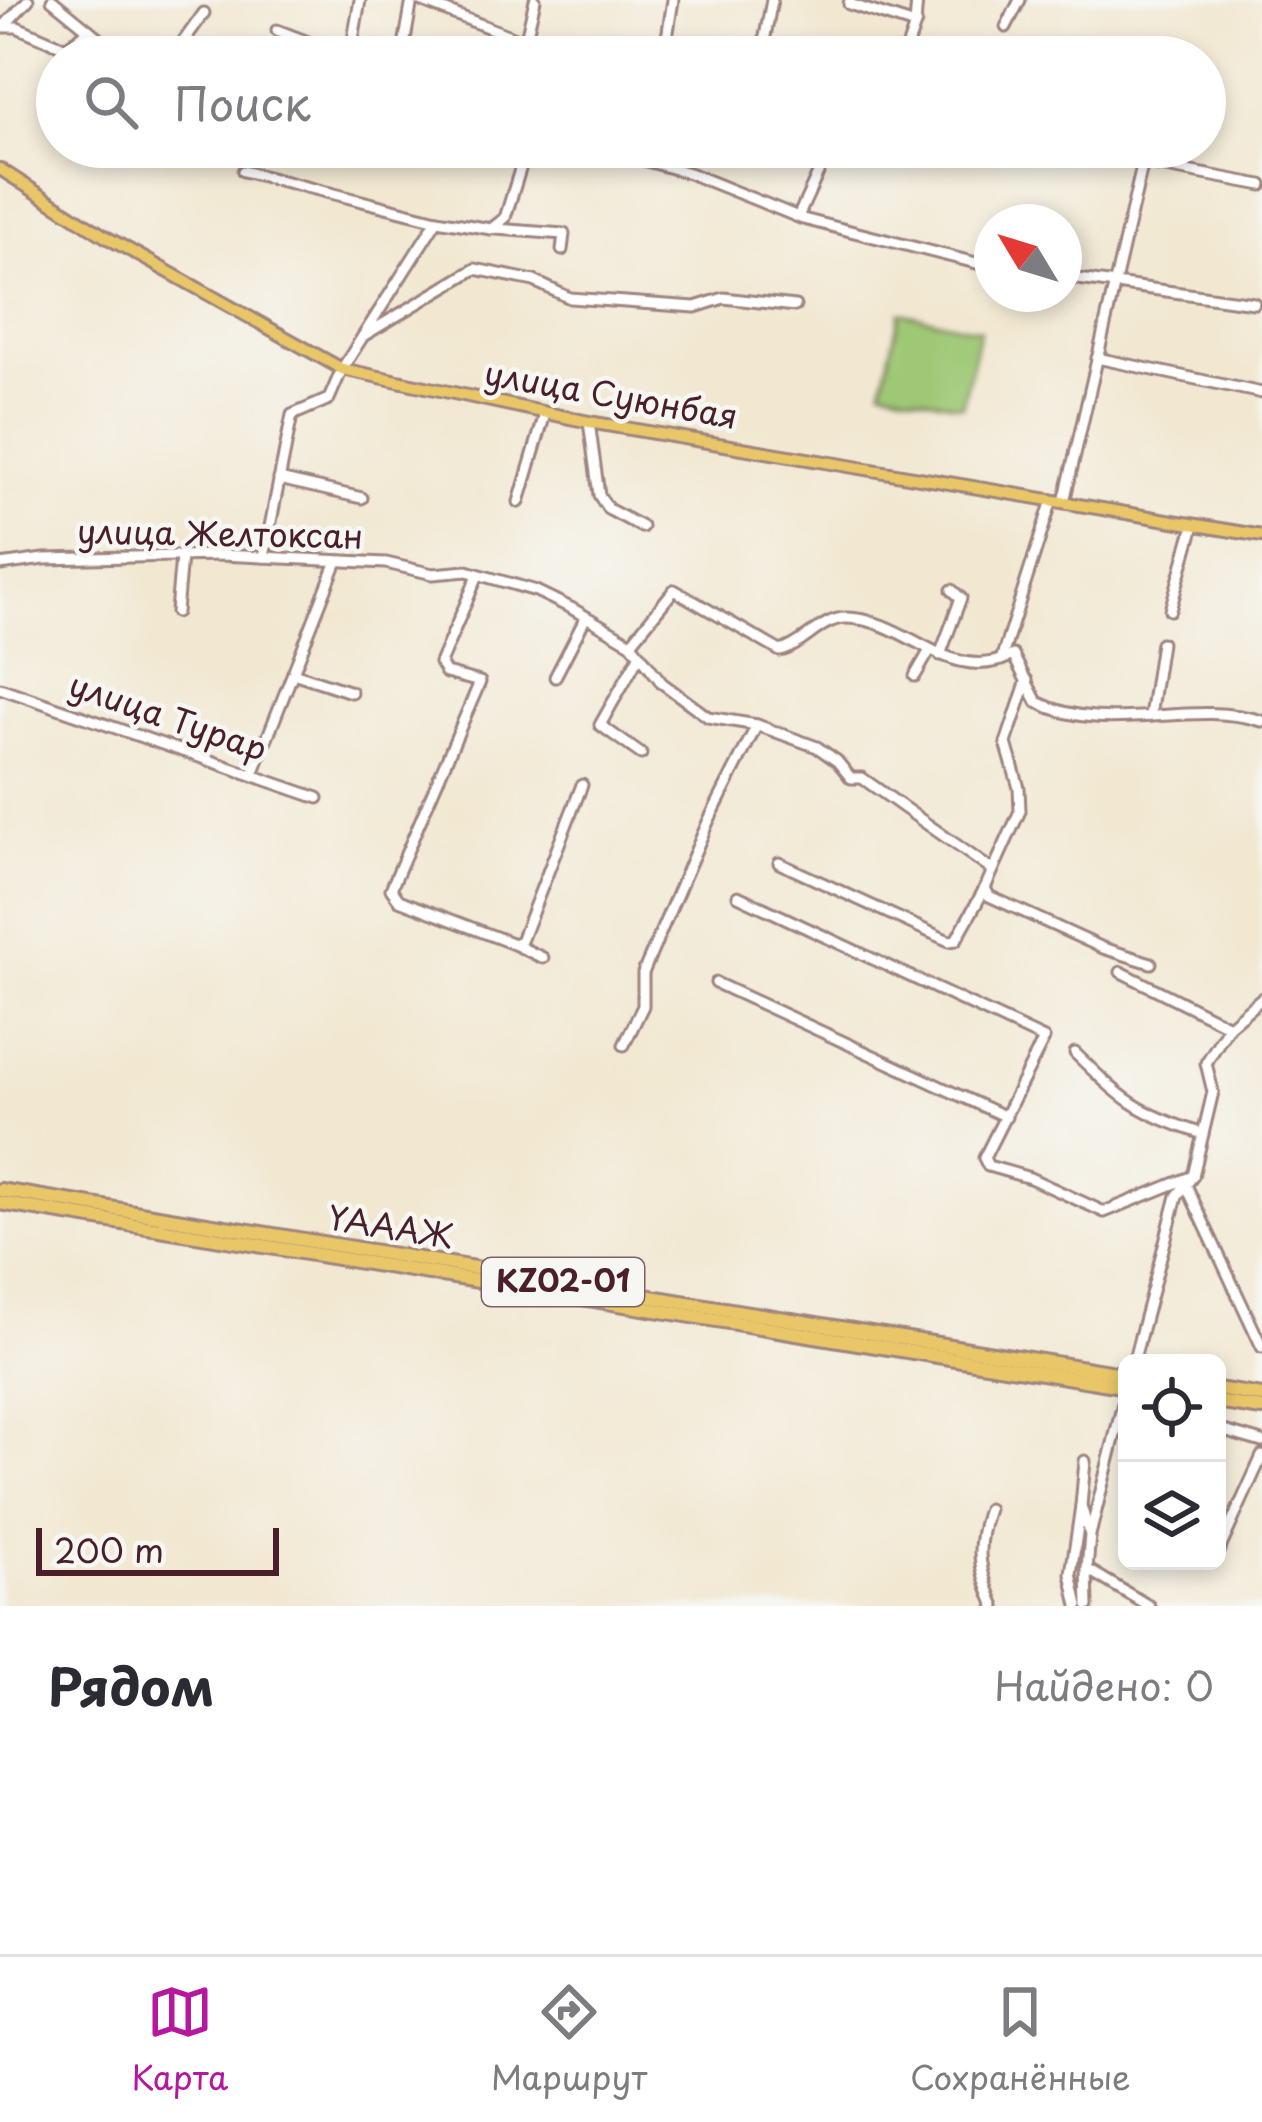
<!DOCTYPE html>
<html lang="ru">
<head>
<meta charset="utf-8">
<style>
  :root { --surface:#fff; --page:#f2f2f3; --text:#2b2b33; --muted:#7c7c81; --line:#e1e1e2; --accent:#b5179e }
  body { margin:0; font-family:"Playpen Sans",sans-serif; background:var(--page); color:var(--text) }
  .controls { position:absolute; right:36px; bottom:36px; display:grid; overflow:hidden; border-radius:18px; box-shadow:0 6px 18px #0003 }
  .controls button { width:108px; height:108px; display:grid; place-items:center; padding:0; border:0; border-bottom:3px solid var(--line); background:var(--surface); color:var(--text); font:60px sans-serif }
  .compass { position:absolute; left:974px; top:204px; width:108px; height:108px; border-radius:50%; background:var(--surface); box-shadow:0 6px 18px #0003; rotate:308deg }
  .scale { position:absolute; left:36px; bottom:30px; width:243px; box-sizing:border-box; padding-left:12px; border:6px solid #4a1f2b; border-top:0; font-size:33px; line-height:42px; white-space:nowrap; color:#4a1f2b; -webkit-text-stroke:9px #f6f6f2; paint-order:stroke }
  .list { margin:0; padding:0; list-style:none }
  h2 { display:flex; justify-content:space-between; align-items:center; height:156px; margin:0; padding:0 48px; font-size:51px }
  h2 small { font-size:39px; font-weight:400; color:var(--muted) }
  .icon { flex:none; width:66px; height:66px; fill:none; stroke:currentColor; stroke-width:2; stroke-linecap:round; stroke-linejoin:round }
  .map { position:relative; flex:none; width:1262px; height:1606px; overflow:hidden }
  .search { position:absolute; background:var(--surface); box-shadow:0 6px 18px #0003; left:36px; right:36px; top:36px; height:132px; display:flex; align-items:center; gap:30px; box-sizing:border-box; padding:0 42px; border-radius:66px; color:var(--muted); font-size:45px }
  .sheet { height:348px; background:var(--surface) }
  nav { display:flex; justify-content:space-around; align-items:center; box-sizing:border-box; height:168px; border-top:3px solid var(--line); background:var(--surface); font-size:33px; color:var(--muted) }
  nav a { display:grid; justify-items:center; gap:6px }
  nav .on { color:var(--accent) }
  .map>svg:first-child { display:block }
  .green { fill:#9ec874; stroke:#747450; stroke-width:3 }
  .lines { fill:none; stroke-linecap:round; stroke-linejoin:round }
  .minor-casing { stroke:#9e847e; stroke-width:15 }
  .major-casing { stroke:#9e847e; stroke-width:16 }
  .highway-casing { stroke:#9e847e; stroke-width:18 }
  .minor { stroke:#fff; stroke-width:9 }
  .major { stroke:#e9c769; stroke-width:10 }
  .highway { stroke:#e9c769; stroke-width:12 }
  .labels { text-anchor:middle; stroke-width:9; stroke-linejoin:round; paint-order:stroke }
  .shield { fill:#f6f6f2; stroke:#7e6067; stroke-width:3 }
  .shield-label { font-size:30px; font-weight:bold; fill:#4a1f2b }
  .street-label { font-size:33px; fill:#4a1f2b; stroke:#f6f6f2 }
</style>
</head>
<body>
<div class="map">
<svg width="1262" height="1606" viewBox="0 0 1262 1606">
  <rect width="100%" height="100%" fill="#f6f6f2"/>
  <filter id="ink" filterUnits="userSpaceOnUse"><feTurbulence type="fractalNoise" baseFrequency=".00833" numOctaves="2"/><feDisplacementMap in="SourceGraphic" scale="24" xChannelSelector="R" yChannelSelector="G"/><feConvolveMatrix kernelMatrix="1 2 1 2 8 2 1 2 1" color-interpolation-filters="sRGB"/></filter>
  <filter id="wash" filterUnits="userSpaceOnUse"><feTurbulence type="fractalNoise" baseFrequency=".004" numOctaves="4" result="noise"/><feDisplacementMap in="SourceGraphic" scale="48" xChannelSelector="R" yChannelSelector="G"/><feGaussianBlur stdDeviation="2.7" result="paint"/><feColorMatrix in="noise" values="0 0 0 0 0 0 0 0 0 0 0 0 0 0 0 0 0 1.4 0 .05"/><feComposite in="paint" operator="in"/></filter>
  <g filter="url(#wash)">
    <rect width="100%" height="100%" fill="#f2e8d2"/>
    <path class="green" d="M900 312 980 330 962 406 882 388Z"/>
  </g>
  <g filter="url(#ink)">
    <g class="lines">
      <g class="minor-casing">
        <g id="minor">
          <path d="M52 0 122 57"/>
          <path d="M418 0 564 57"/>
          <path d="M850 0 849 4 915 25 917 0"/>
          <path d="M4 26 28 0"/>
          <path d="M0 27H17L66 48 89 30"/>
          <path d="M1006 27 1020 0"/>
          <path d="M277 30 342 55 352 45 360 0"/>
          <path d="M525 43 535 0"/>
          <path d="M172 57 204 13"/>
          <path d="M402 57 412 0"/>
          <path d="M664 57 673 0"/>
          <path d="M761 57 772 0"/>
          <path d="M904 57 916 22"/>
          <path d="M598 147 689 173 803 219 992 267"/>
          <path d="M1058 147 1262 185"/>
          <path d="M243 171 437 220 491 229 505 218 527 147"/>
          <path d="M798 217 830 147"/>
          <path d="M496 229 564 234 562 250"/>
          <path d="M1064 277 1254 303"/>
          <path d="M363 336 475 269 534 281 570 298 695 307 724 298 795 306"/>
          <path d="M1097 358 1262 393"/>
          <path d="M589 422 599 495 608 509 642 527"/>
          <path d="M279 479 362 498"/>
          <path d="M519 502 545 414"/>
          <path d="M1064 502 1143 162"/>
          <path d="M264 557 292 415 329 399 342 369 437 220"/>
          <path d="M0 565 44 559 220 555 386 563 433 574 467 571 536 591 571 608 631 643 662 683 708 717 757 725 817 747 837 761 851 778H862L992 870"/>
          <path d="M478 575 440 663 446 673 480 682 391 889 399 900 514 944 521 941 582 785"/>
          <path d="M1170 610 1194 525"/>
          <path d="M176 612 181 557"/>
          <path d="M631 643 674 590 780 651C803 646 821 618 846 618 908 618 949 687 1013 655L1037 702C1109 738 1187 698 1262 721"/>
          <path d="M640 654 600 725 641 754"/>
          <path d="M940 655 961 598 952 590"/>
          <path d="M1001 660 1052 500"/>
          <path d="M293 673 351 692"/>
          <path d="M915 676 930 650"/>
          <path d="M555 677 586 617"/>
          <path d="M1027 680 1006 743 1019 788 1020 811 985 888 989 896 1103 948 1151 963"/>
          <path d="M0 688 318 798"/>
          <path d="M1150 716 1161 643"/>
          <path d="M253 774 337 561"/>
          <path d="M779 863 949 941 956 940 985 888"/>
          <path d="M738 896 1044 1039 984 1158 988 1166 1030 1178 1104 1212 1193 1176"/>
          <path d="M514 944 543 958"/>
          <path d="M1121 972 1229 1026"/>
          <path d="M716 983 1006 1117"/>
          <path d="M624 1045 643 1006V973L708 822 757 725"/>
          <path d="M1075 1053C1123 1100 1137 1113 1203 1134"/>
          <path d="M1186 1185 1262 1347"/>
          <path d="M1133 1363 1177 1196 1193 1176 1213 1092 1206 1063 1229 1026 1262 998"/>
          <path d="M1124 1399 1090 1535 1087 1569 1149 1606"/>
          <path d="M1217 1429 1262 1442"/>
          <path d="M1085 1461 1081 1506 1089 1532"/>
          <path d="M988 1509C975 1548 978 1568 995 1606"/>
          <path d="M1218 1553 1262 1456"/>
          <path d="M1087 1569 1088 1606"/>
          <path d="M1078 1606 1071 1574 1081 1506"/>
        </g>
      </g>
      <g class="major-casing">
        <path id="major" d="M0 169 106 237 342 369 589 422 1262 536"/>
      </g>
      <g class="highway-casing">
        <g id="highway">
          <path d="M0 1190 1127 1375"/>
          <path d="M0 1203 1127 1387"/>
          <path d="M1217 1389 1262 1396"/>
          <path d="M1217 1402 1262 1409"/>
        </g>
      </g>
      <use href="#minor" class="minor"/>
      <use href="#major" class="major"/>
      <use href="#highway" class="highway"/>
    </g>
  </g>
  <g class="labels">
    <rect class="shield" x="482" y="1258" width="162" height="48" rx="9"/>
    <g class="shield-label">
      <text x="563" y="1292">KZ02-01</text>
    </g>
    <g class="street-label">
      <text transform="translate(611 395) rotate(10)" y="12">улица Суюнбая</text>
      <text transform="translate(220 534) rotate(1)" y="12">улица Желтоксан</text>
      <text transform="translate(168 717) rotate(19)" y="12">улица Турар</text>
      <text transform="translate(390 1227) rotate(9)" y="12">ҮАААЖ</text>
    </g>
  </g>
</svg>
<div class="controls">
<button><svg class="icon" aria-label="locate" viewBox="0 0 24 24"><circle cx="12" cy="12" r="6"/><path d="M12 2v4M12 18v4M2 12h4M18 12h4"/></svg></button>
<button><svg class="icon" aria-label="layers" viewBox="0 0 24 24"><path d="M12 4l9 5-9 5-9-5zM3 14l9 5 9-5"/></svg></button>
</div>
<svg class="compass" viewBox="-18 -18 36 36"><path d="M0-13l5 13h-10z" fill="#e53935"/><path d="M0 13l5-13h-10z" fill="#7c7c81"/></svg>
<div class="scale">200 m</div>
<div class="search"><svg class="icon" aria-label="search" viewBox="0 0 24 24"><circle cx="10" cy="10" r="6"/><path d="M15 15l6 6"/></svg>Поиск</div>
</div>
<section class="sheet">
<h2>Рядом<small>Найдено: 0</small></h2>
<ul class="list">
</ul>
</section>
<nav>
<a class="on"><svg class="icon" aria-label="map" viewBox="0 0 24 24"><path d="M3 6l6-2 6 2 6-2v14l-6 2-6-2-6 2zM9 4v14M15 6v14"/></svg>Карта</a>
<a><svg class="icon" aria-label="directions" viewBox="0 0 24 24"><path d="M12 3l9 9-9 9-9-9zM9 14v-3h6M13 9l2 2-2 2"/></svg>Маршрут</a>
<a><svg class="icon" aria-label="saved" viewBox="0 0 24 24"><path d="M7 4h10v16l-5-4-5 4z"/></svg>Сохранённые</a>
</nav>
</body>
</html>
